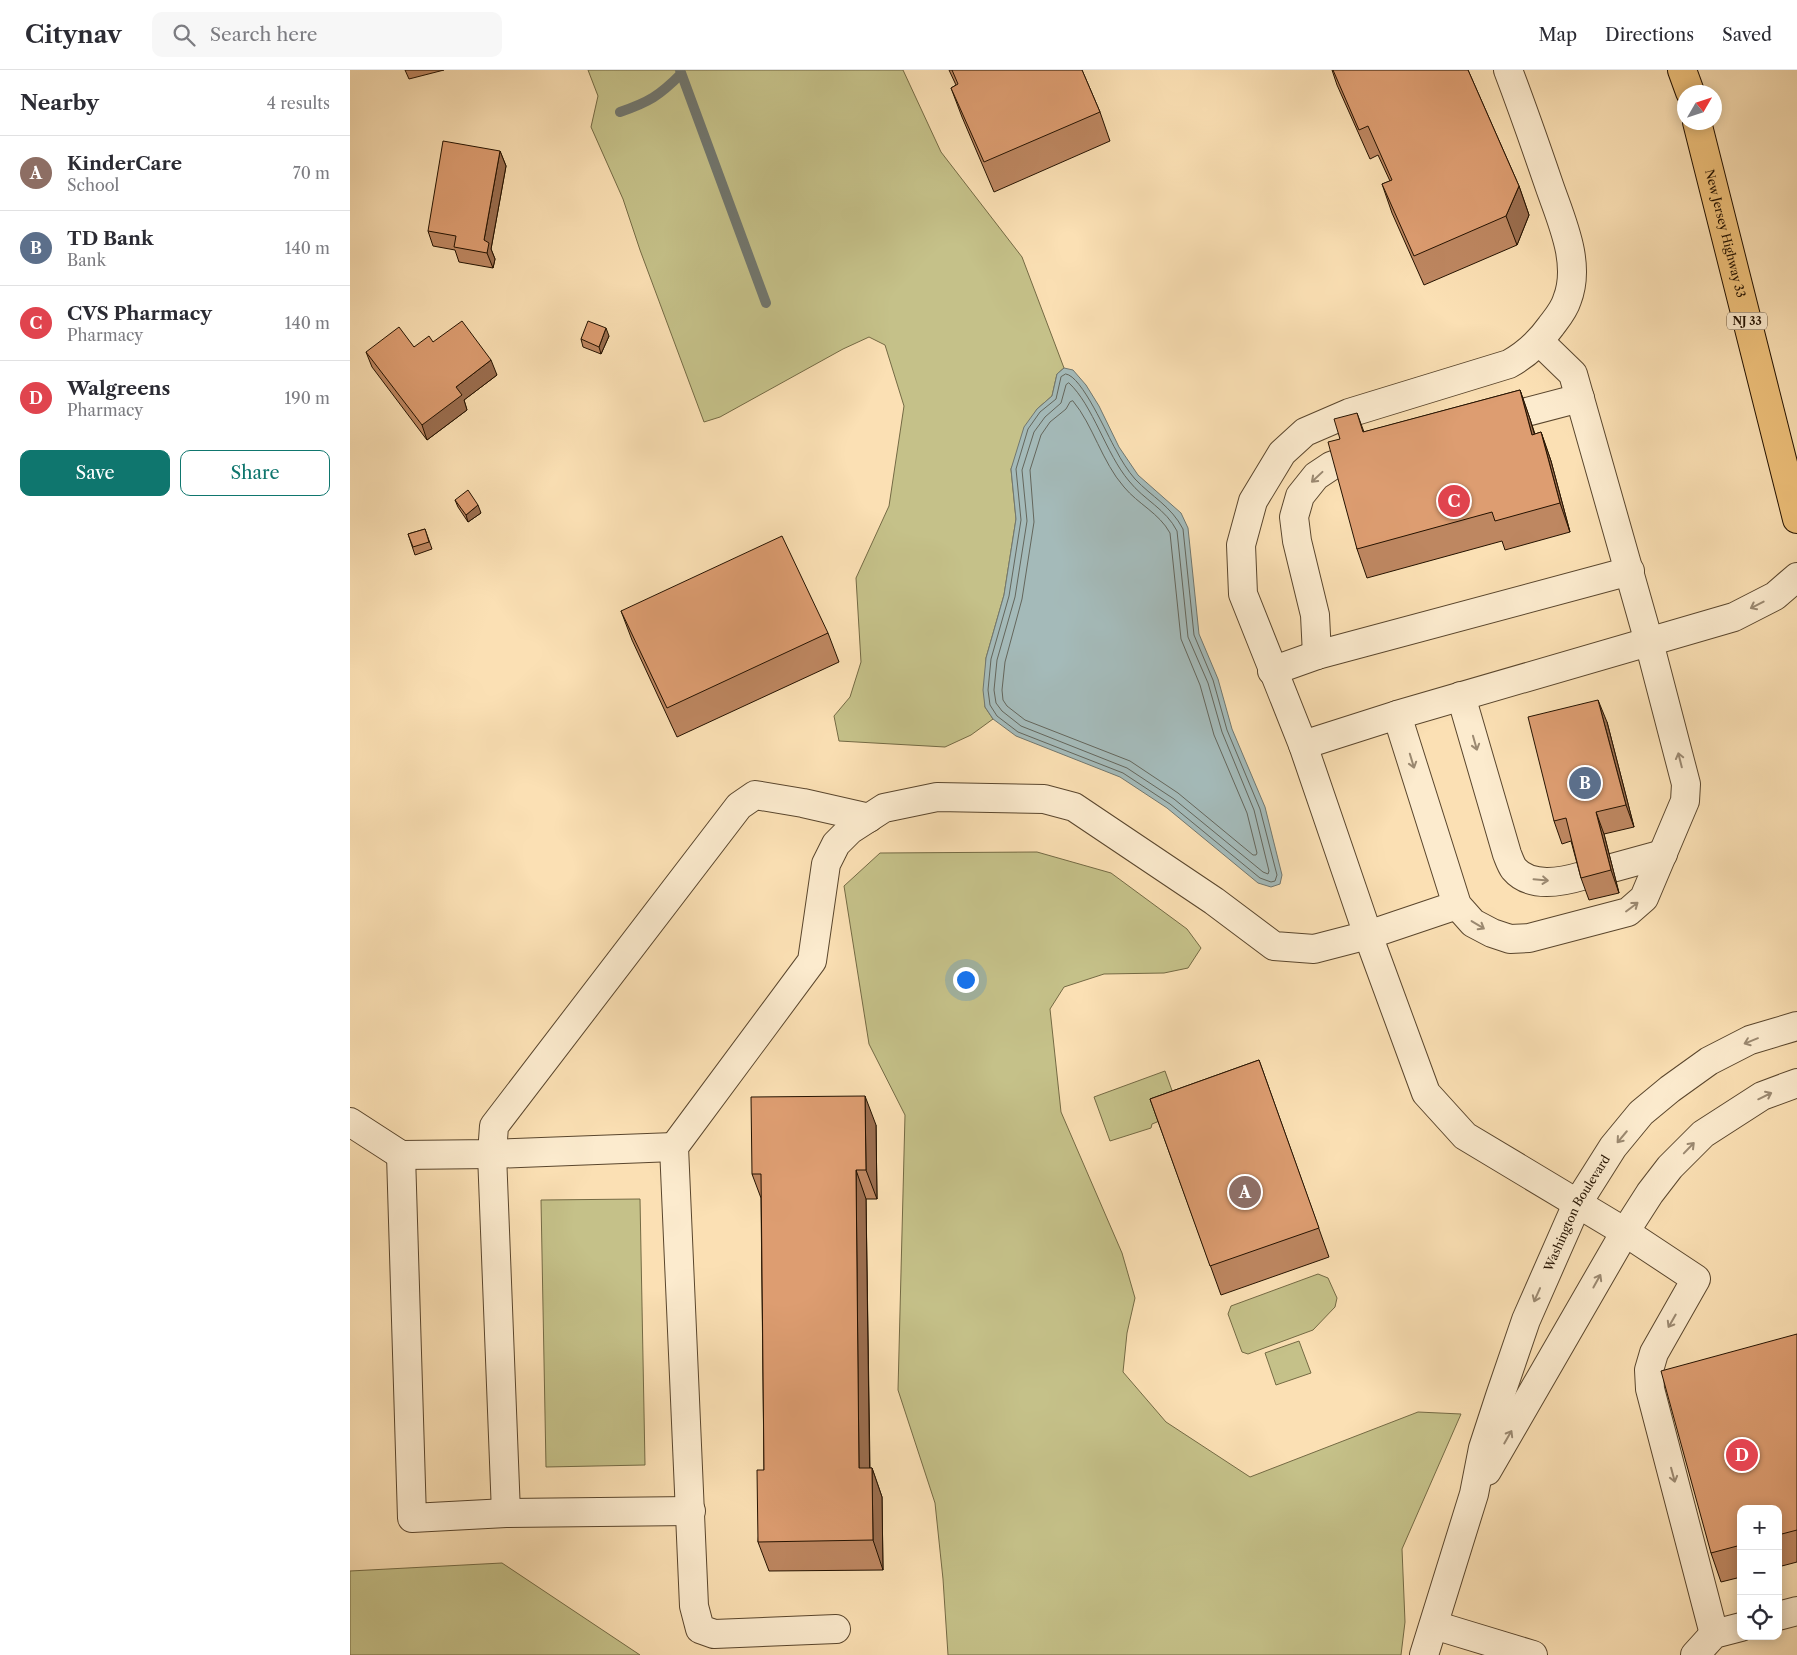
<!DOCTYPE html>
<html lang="en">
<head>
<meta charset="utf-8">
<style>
  :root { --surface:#fff; --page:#f7f7f7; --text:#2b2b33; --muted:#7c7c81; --line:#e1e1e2; --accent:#0f766e }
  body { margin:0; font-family:"Libre Caslon Text",serif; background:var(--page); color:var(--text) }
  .controls { position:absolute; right:15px; bottom:15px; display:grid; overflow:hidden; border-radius:10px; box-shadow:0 2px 12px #0003 }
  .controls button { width:45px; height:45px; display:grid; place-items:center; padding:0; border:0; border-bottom:1px solid var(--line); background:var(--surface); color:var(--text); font:25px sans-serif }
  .compass { position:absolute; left:1327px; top:15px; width:45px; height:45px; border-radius:50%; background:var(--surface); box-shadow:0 2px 12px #0003; rotate:51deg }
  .you { position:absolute; left:615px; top:909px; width:18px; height:18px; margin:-12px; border:4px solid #fff; border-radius:50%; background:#1a73e8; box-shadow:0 0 0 8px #1a73e833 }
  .badge { display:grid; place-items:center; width:32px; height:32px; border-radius:50%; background:var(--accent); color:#fff; font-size:16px; font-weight:700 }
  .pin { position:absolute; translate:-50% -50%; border:2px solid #fff; box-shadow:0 1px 5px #0006 }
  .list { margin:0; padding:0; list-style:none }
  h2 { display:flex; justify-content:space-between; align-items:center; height:65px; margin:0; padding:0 20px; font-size:21px }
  h2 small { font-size:16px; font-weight:400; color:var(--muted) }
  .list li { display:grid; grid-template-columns:32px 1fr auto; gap:15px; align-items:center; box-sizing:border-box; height:75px; padding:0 20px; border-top:1px solid var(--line) }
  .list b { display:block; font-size:19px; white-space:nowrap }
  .list p { margin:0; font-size:16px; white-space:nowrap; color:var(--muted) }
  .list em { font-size:16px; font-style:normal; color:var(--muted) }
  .actions { display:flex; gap:10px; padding:15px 20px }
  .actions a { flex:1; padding:11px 0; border:1px solid var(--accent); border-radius:10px; text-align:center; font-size:18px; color:var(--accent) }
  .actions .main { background:var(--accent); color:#fff }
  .icon { flex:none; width:28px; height:28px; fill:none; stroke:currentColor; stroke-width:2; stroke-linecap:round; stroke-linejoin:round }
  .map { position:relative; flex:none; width:1447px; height:1585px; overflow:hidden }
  header { display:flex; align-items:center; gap:30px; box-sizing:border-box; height:70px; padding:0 25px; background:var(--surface); border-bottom:1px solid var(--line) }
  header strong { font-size:24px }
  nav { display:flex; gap:28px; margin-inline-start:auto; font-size:18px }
  .search { width:350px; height:45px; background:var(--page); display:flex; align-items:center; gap:12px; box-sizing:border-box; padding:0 18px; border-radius:10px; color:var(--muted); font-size:19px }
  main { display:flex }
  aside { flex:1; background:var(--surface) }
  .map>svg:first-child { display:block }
  .green { fill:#c5c189; stroke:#746a44 }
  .water { fill:#a4bab9; stroke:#71776f }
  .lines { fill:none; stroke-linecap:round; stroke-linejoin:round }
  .shore { stroke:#64665c; stroke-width:1 }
  .stream { stroke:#71776f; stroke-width:10 }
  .minor-casing { stroke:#5a462d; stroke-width:30 }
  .major-casing { stroke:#241200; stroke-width:30 }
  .minor { stroke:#fcebce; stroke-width:28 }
  .major { stroke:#eec07a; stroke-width:28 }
  .wall { fill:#be8761; stroke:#241200 }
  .shaded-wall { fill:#9b6e4f; stroke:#241200 }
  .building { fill:#dd9d71; stroke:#241200 }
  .oneway { stroke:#9b8971 }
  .labels { text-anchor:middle; stroke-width:4.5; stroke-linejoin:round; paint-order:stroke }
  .shield { fill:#fcebce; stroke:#65533e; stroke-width:1 }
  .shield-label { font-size:11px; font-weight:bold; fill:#241200 }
  .street-label { font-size:12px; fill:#241200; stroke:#fcebce }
</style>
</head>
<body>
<header>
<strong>Citynav</strong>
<div class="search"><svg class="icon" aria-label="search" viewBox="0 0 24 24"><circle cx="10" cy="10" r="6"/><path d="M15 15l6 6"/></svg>Search here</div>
<nav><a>Map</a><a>Directions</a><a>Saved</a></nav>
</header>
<main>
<aside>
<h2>Nearby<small>4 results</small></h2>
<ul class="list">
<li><span class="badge" style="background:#8d6e63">A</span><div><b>KinderCare</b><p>School</p></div><em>70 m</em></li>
<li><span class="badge" style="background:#5c6f8a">B</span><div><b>TD Bank</b><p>Bank</p></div><em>140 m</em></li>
<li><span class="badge" style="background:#e0444e">C</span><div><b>CVS Pharmacy</b><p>Pharmacy</p></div><em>140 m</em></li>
<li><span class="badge" style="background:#e0444e">D</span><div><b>Walgreens</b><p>Pharmacy</p></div><em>190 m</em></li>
</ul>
<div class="actions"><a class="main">Save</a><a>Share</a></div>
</aside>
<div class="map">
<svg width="1447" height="1585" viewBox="0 0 1447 1585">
  <rect width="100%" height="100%" fill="#fbe0b4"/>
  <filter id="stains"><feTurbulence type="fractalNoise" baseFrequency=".004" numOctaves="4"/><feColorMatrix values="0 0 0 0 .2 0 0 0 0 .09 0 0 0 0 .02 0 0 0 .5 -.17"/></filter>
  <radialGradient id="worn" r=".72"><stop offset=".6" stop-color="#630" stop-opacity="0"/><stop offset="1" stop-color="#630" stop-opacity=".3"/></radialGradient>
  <g class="green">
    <path d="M238 0H553L591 82 672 187 714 298 707 304 702 326 687 339 661 399 666 449 654 525 636 588 635 637 643 649 621 665 595 677 489 671 484 646 500 627 511 592 506 508 539 436 554 336 535 275 519 267 493 279 370 347 354 352 290 180 273 129 241 57 248 26Z"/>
    <path d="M687 782 761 803 837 859 851 878 838 898 814 903 754 904 714 917 700 939 711 1042 772 1183 785 1228 777 1263 773 1302 816 1352 900 1407 1068 1342 1111 1344 1052 1479 1055 1552 1051 1585H598L593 1509 585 1433 548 1320 555 1045 519 974 494 816 530 783Z"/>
    <path d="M815 1001 830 1043 802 1054 801 1058 760 1071 744 1027Z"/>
    <path d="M290 1129 295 1395 196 1397 191 1130Z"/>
    <path d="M968 1204 978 1208 987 1228 985 1237 963 1260 898 1284 892 1282 878 1244 881 1236Z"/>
    <path d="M949 1271 961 1303 926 1315 915 1283Z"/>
    <path d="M152 1493 290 1585H0V1501Z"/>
  </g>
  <path class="water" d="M714 298 723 300 736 315 749 336 769 377 788 405 831 443 838 458 849 564 868 609 882 659 915 737 932 805 930 814 921 817 908 813 817 738 770 707 666 666 643 649 635 637 633 620 636 588 654 525 666 449 661 399 674 357 687 339 702 326 707 304Z"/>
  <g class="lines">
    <g class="shore">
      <path d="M716 304C732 306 757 365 766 380 771 390 778 401 785 409 802 427 821 436 833 459L844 565 863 610 877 660 910 739 927 805 925 811 921 812 910 808 820 734 773 703 668 662 647 646 640 635 638 620 641 589 659 526 671 450 666 399 678 359 690 342 706 329 711 307Z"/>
      <path d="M719 313C743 335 756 384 779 411 794 430 816 439 827 461L838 567 858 613 872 662 904 740 919 801 918 804 913 802 824 729 777 698 671 656 652 641 646 633 644 620 647 590 665 527 677 451 672 400 684 362 695 347 711 333 716 315Z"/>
      <path d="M723 331C743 355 752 392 774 417 788 434 809 443 820 463L831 569 850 615 864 665 897 743 907 783 906 785H903L828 723 780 691 675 650 657 636 653 630 652 620 655 592 672 529 684 452 680 400 691 365 700 352 716 339 720 332Z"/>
    </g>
    <g class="stream">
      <path d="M330 0 416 233"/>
      <path d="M270 42C299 32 309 26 331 4"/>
    </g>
    <g class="minor-casing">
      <g id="minor">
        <path d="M1158 0C1172 37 1185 74 1198 112 1210 148 1232 192 1217 230 1214 240 1207 248 1201 256 1189 273 1177 284 1159 294L999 343 955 362 932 383 903 431 891 475 893 524 953 675 1018 865 1076 1023 1115 1066 1275 1162 1346 1209 1304 1283 1299 1300 1300 1319 1364 1564"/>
        <path d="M1142 351 1230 328"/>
        <path d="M967 585 965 545 947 471 944 447 950 426 966 406 981 396 1018 383"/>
        <path d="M922 601 967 585 1280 501"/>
        <path d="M1111 626 1157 784C1159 789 1161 795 1164 799 1180 818 1212 812 1232 806"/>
        <path d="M1047 645 1107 835 1123 853 1142 863 1160 869 1179 868 1278 842 1294 828 1335 731 1336 714 1299 572 1223 304 1190 272"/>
        <path d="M953 675 1047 645 1384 547 1425 526 1447 507"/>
        <path d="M1262 798 1313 784"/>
        <path d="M0 1052 51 1085 142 1084 324 1077"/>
        <path d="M51 1085 62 1448 156 1443 341 1441"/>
        <path d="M1137 1401 1275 1162 1300 1123 1320 1097 1353 1064 1412 1026 1447 1013"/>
        <path d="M156 1443 142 1084 144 1056 389 736 405 725 453 733 519 748"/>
        <path d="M1428 1546 1447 1541"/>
        <path d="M1084 1555 1183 1585"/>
        <path d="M486 1559 364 1564 350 1559 344 1536 324 1077 462 891 476 794 486 774 500 760 534 738 587 727 694 729 724 737 864 831 924 876 964 879 1018 865 1107 835"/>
        <path id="s1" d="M1074 1585 1124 1424 1133 1378 1150 1326 1176 1250 1227 1134 1263 1077 1291 1043 1320 1019 1359 991 1400 970 1447 956"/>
        <path d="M1345 1585 1364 1564 1391 1557"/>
      </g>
    </g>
    <g class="major-casing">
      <g id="major">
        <path d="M1332 0 1340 22"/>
        <path id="s2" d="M1347 52 1447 449"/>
      </g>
    </g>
    <use href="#minor" class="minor"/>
    <use href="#major" class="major"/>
  </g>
  <g class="wall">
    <path d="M55 0H94L59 9Z"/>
    <path d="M599 0H732L750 42 760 71 644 122 612 47 601 18 606 15Z"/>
    <path d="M982 0H1118L1169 116 1179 145 1167 175 1074 215 1042 143 1032 114 1040 111 1028 85 1020 89 987 15Z"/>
    <path d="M150 81 156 96 141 179 145 189 143 198 109 192 105 180 83 176 78 161Z"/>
    <path d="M259 266 251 284 233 277 231 269Z"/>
    <path d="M83 272 147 305 114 330 117 340 77 370 22 297 16 282 64 277Z"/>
    <path d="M1170 320 1180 349 1185 364 1191 362 1201 391 1220 462 1155 480 1152 471 1017 508 1007 479 990 369 1007 343 1014 362Z"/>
    <path d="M105 430 131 443 118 452 108 437Z"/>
    <path d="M75 459 82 479 65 485 58 464Z"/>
    <path d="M271 541 478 563 489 592 327 667 282 570Z"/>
    <path d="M1257 652 1284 757 1254 764 1269 823 1239 830 1231 808 1221 771 1212 774 1204 751Z"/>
    <path d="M909 990 979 1187 871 1225 800 1029Z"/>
    <path d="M526 1055 527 1129H516L520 1398H522L532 1427 533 1500 419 1501 408 1472 414 1400 411 1128 402 1104Z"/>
    <path d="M1447 1264V1492L1428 1497V1439H1391V1507L1371 1512 1361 1483Z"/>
  </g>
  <g class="shaded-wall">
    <path d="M150 81 156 96 141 179 145 189 143 198 137 183 134 170Z"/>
    <path d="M1169 116 1179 145 1167 175 1156 146Z"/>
    <path d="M256 258 259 266 251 284 249 277Z"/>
    <path d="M141 290 147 305 114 330 117 340 77 370 72 355 106 317Z"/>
    <path d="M1170 320 1180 349 1193 394 1182 365Z"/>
    <path d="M1191 362 1201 391 1220 462 1210 433Z"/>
    <path d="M128 435 131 443 118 452 116 445Z"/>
    <path d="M1248 630 1257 652 1284 757 1276 735Z"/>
    <path d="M1246 742 1254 764 1269 823 1261 800Z"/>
    <path d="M515 1026 526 1055 527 1129 516 1100Z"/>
    <path d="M506 1100 516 1129 520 1427 509 1398Z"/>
    <path d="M522 1398 532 1427 533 1500 523 1470Z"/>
  </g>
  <g class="building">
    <path d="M602 0H732L750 42 634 92 601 18 608 14Z"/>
    <path d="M983 0H1118L1169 116 1156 146 1064 186 1032 114 1042 110 1018 56 1009 60Z"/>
    <path d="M93 71 150 81 134 170 139 173 137 183 104 177 106 166 78 161Z"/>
    <path d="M112 251 141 290 106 317 112 325 72 355 16 282 49 257 64 277 79 266 83 272Z"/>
    <path d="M238 251 256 258 249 277 231 269Z"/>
    <path d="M1170 320 1182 365 1191 362 1210 433 1145 451 1142 442 1007 479 978 372 990 369 984 349 1007 343 1013 362Z"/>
    <path d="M118 420 128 435 116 445 105 430Z"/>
    <path d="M75 459 79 472 63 477 58 464Z"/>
    <path d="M432 466 478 563 317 638 271 541Z"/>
    <path d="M1248 630 1276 735 1246 742 1261 800 1231 808 1216 748 1204 751 1178 647Z"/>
    <path d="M909 990 969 1158 860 1196 800 1029Z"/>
    <path d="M515 1026 516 1100H506L509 1398H522L523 1470 408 1472 407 1400H414L411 1104H402L401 1027Z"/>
    <path d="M1447 1264V1460L1428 1465V1439H1391V1475L1361 1483 1311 1301Z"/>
  </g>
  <defs><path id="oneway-shaft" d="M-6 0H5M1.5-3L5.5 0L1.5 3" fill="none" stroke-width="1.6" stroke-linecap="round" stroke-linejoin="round" transform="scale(1.25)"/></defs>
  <g class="oneway">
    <use href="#oneway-shaft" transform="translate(967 407) rotate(137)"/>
    <use href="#oneway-shaft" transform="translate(1407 535) rotate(153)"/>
    <use href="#oneway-shaft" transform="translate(1125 673) rotate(74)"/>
    <use href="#oneway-shaft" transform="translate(1330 690) rotate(-104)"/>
    <use href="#oneway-shaft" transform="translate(1062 691) rotate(73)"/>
    <use href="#oneway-shaft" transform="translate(1191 810) rotate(5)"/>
    <use href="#oneway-shaft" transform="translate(1282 837) rotate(-37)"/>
    <use href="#oneway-shaft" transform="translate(1128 855) rotate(31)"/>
    <use href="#oneway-shaft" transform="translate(1401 971) rotate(158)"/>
    <use href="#oneway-shaft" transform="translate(1415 1026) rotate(-26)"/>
    <use href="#oneway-shaft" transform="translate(1272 1067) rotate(130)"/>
    <use href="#oneway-shaft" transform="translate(1339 1078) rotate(-46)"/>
    <use href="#oneway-shaft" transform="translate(1247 1211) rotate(-61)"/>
    <use href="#oneway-shaft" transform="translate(1187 1225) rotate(114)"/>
    <use href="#oneway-shaft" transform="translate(1322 1251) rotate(120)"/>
    <use href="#oneway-shaft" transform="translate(1158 1367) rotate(-60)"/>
    <use href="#oneway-shaft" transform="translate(1323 1405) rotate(75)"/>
  </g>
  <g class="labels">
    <rect class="shield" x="1377" y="242.5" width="40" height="17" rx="4"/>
    <g class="shield-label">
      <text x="1397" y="255">NJ 33</text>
    </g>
    <g class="street-label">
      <text dy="4" stroke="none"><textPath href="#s2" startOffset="115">New Jersey Highway 33</textPath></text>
      <text dy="4" stroke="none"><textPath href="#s1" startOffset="469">Washington Boulevard</textPath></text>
    </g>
  </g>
  <rect width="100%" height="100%" filter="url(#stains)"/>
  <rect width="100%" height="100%" fill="url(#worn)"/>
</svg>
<div class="controls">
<button>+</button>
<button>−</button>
<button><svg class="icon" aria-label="locate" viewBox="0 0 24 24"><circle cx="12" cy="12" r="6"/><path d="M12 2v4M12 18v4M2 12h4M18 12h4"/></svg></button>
</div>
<svg class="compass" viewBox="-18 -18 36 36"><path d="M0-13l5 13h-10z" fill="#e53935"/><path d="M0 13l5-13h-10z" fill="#7c7c81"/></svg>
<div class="you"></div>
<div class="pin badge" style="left:895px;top:1122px;background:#8d6e63">A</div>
<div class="pin badge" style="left:1235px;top:713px;background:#5c6f8a">B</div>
<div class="pin badge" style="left:1104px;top:431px;background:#e0444e">C</div>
<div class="pin badge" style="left:1392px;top:1385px;background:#e0444e">D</div>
</div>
</main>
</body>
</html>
